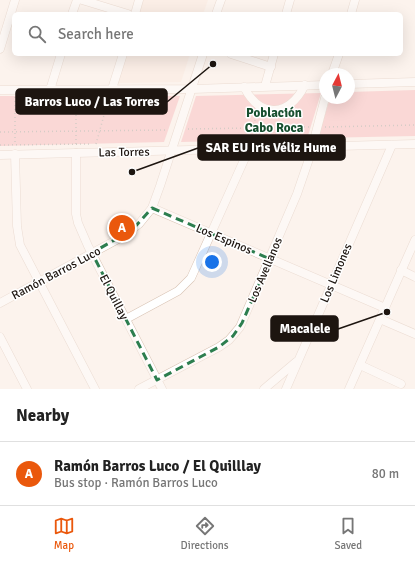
<!DOCTYPE html>
<html lang="en">
<head>
<meta charset="utf-8">
<style>
  :root { --surface:#fff; --page:#f6f6f6; --text:#222; --muted:#767676; --line:#e0e0e0; --accent:#ea580c }
  body { margin:0; font-family:Signika,sans-serif; background:var(--page); color:var(--text) }
  .compass { position:absolute; left:319px; top:68px; width:36px; height:36px; border-radius:50%; background:var(--surface); box-shadow:0 4px 16px #0002; rotate:7deg }
  .you { position:absolute; left:212px; top:262px; width:14px; height:14px; margin:-10px; border:3px solid #fff; border-radius:50%; background:#1a73e8; box-shadow:0 0 0 6px #1a73e833 }
  .badge { display:grid; place-items:center; width:26px; height:26px; border-radius:50%; background:var(--accent); color:#fff; font-size:13px; font-weight:700 }
  .pin { position:absolute; translate:-50% -50%; border:2px solid #fff; box-shadow:0 1px 4px #0006 }
  .list { margin:0; padding:0; list-style:none }
  h2 { display:flex; justify-content:space-between; align-items:center; height:52px; margin:0; padding:0 16px; font-size:17px }
  h2 small { font-size:13px; font-weight:400; color:var(--muted) }
  .list li { display:grid; grid-template-columns:26px 1fr auto; gap:12px; align-items:center; box-sizing:border-box; height:64px; padding:0 16px; border-top:1px solid var(--line) }
  .list b { display:block; font-size:15px; white-space:nowrap }
  .list p { margin:0; font-size:13px; white-space:nowrap; color:var(--muted) }
  .list em { font-size:13px; font-style:normal; color:var(--muted) }
  .icon { flex:none; width:22px; height:22px; fill:none; stroke:currentColor; stroke-width:2; stroke-linecap:round; stroke-linejoin:round }
  .map { position:relative; flex:none; width:415px; height:389px; overflow:hidden }
  .search { position:absolute; background:var(--surface); box-shadow:0 4px 16px #0002; left:12px; right:12px; top:12px; height:44px; display:flex; align-items:center; gap:10px; box-sizing:border-box; padding:0 14px; border-radius:6px; color:var(--muted); font-size:15px }
  .sheet { height:116px; background:var(--surface) }
  nav { display:flex; justify-content:space-around; align-items:center; box-sizing:border-box; height:56px; border-top:1px solid var(--line); background:var(--surface); font-size:11px; color:var(--muted) }
  nav a { display:grid; justify-items:center; gap:2px }
  nav .on { color:var(--accent) }
  .map>svg:first-child { display:block }
  .built { fill:#fbe9dd }
  .green { fill:#f8b9bb }
  .lines { fill:none; stroke-linecap:round; stroke-linejoin:round }
  .minor-casing { stroke:#d8c2b3; stroke-width:9 }
  .path { stroke:#a69d97; stroke-width:1.5; stroke-dasharray:1 3; stroke-linecap:butt }
  .minor { stroke:#fff; stroke-width:8 }
  .marked { fill:none; stroke:#2c7e4f; stroke-width:3; stroke-dasharray:8 5; stroke-linejoin:round }
  .labels { text-anchor:middle; stroke-width:3; stroke-linejoin:round; paint-order:stroke }
  .street-label { font-size:12px; fill:#1d1510; stroke:#fff }
  .neighbourhood-label { font-size:13px; font-weight:bold; fill:#174f2f; stroke:#fff }
  .leader { fill:none; stroke:#1d1510; stroke-width:1.5 }
  .callout-dot { fill:#1d1510; stroke:#fff; stroke-width:1.5 }
  .callout { fill:#1d1510; stroke:#1d1510; stroke-width:1.5 }
  .callout-label { font-size:13px; text-anchor:middle; font-weight:bold; fill:#fff }
</style>
</head>
<body>
<div class="map">
<svg width="415" height="389" viewBox="0 0 415 389">
  <rect width="100%" height="100%" fill="#fcf3ed"/>
  <g class="built">
    <path d="M141 0H208L203 14H136Z"/>
    <path d="M124 54H190L181 82 116 83Z"/>
  </g>
  <g class="green">
    <path d="M415 90V136L318 138 330 98H349V92Z"/>
    <path d="M321 93 307 139 181 142 196 96Z"/>
    <path d="M0 96H180L164 142 0 146Z"/>
  </g>
  <g class="lines">
    <g class="minor-casing">
      <g id="minor">
        <path d="M82 0 128 14"/>
        <path d="M72 14 77 0"/>
        <path d="M135 14 139 0"/>
        <path d="M216 14 221 0"/>
        <path d="M286 14 290 0"/>
        <path d="M351 14 355 0"/>
        <path d="M0 49 15 0"/>
        <path d="M231 54 271 67"/>
        <path d="M332 74 339 54"/>
        <path d="M349 84 415 82"/>
        <path d="M265 86 274 54"/>
        <path d="M244 87C261 120 289 116 305 85"/>
        <path d="M112 89 123 54"/>
        <path d="M0 90 192 89 325 85"/>
        <path d="M50 90 61 54"/>
        <path d="M76 153V214L78 223 88 246 162 389"/>
        <path d="M15 154 17 226 20 245 95 389"/>
        <path d="M0 155 415 144"/>
        <path d="M152 208 385 308"/>
        <path d="M401 270 415 277"/>
        <path d="M0 303 120 238 139 224 152 208 160 186 203 54"/>
        <path d="M126 319 178 291 191 278 249 149"/>
        <path d="M380 319 415 334"/>
        <path d="M0 337 27 389"/>
        <path d="M360 365 401 384"/>
        <path d="M139 389 219 347 229 340 240 327 297 194 309 159 325 98"/>
        <path d="M264 389 296 362"/>
        <path d="M286 389 392 145"/>
        <path d="M349 389 415 240"/>
      </g>
    </g>
    <g class="path">
      <path d="M15 97V145"/>
      <path d="M325 127 415 125"/>
      <path d="M188 129 310 127"/>
      <path d="M0 132 167 130"/>
      <path d="M249 140 257 113"/>
      <path d="M76 144V97"/>
      <path d="M96 144 109 97"/>
      <path d="M0 145 91 144"/>
    </g>
    <use href="#minor" class="minor"/>
  </g>
  <path d="M0 0H415V389H0ZM152 208 270 259 242 323 233 336 219 347 157 380 92 253 133 229Z" fill="#fcf3ed" fill-opacity=".55" fill-rule="evenodd"/>
  <path class="marked" d="M152 208 270 259 242 323 233 336 219 347 157 380 92 253 133 229Z"/>
  <g class="labels">
    <g class="street-label">
      <text transform="translate(124 152) rotate(-1)" y="4">Las Torres</text>
      <text transform="translate(224 239) rotate(23)" y="4">Los Espinos</text>
      <text transform="translate(265 270) rotate(-67)" y="4">Los Avellanos</text>
      <text transform="translate(56 273) rotate(-28)" y="4">Ramón Barros Luco</text>
      <text transform="translate(336 273) rotate(-67)" y="4">Los Limones</text>
      <text transform="translate(114 297) rotate(63)" y="4">El Quillay</text>
    </g>
    <g class="neighbourhood-label">
      <text x="274" y="117">Población<tspan x="274" dy="15">Cabo Roca</tspan></text>
    </g>
  </g>
  <path class="leader" d="M213 64L167 102M132 172L198 148M387 312L338 329"/>
  <g class="callout-dot">
    <circle cx="213" cy="64" r="4"/>
    <circle cx="132" cy="172" r="4"/>
    <circle cx="387" cy="312" r="4"/>
  </g>
  <g class="callout">
    <rect x="16" y="89" width="151" height="25" rx="4"/>
    <rect x="198" y="135" width="147" height="25" rx="4"/>
    <rect x="271" y="316" width="67" height="25" rx="4"/>
  </g>
  <g class="callout-label">
    <text x="92" y="106">Barros Luco / Las Torres</text>
    <text x="271" y="152">SAR EU Iris Véliz Hume</text>
    <text x="305" y="333">Macalele</text>
  </g>
</svg>
<svg class="compass" viewBox="-18 -18 36 36"><path d="M0-13l5 13h-10z" fill="#e53935"/><path d="M0 13l5-13h-10z" fill="#767676"/></svg>
<div class="you"></div>
<div class="pin badge" style="left:122px;top:228px">A</div>
<div class="search"><svg class="icon" aria-label="search" viewBox="0 0 24 24"><circle cx="10" cy="10" r="6"/><path d="M15 15l6 6"/></svg>Search here</div>
</div>
<section class="sheet">
<h2>Nearby<small></small></h2>
<ul class="list">
<li><span class="badge">A</span><div><b>Ramón Barros Luco / El Quilllay</b><p>Bus stop · Ramón Barros Luco</p></div><em>80 m</em></li>
</ul>
</section>
<nav>
<a class="on"><svg class="icon" aria-label="map" viewBox="0 0 24 24"><path d="M3 6l6-2 6 2 6-2v14l-6 2-6-2-6 2zM9 4v14M15 6v14"/></svg>Map</a>
<a><svg class="icon" aria-label="directions" viewBox="0 0 24 24"><path d="M12 3l9 9-9 9-9-9zM9 14v-3h6M13 9l2 2-2 2"/></svg>Directions</a>
<a><svg class="icon" aria-label="saved" viewBox="0 0 24 24"><path d="M7 4h10v16l-5-4-5 4z"/></svg>Saved</a>
</nav>
</body>
</html>
